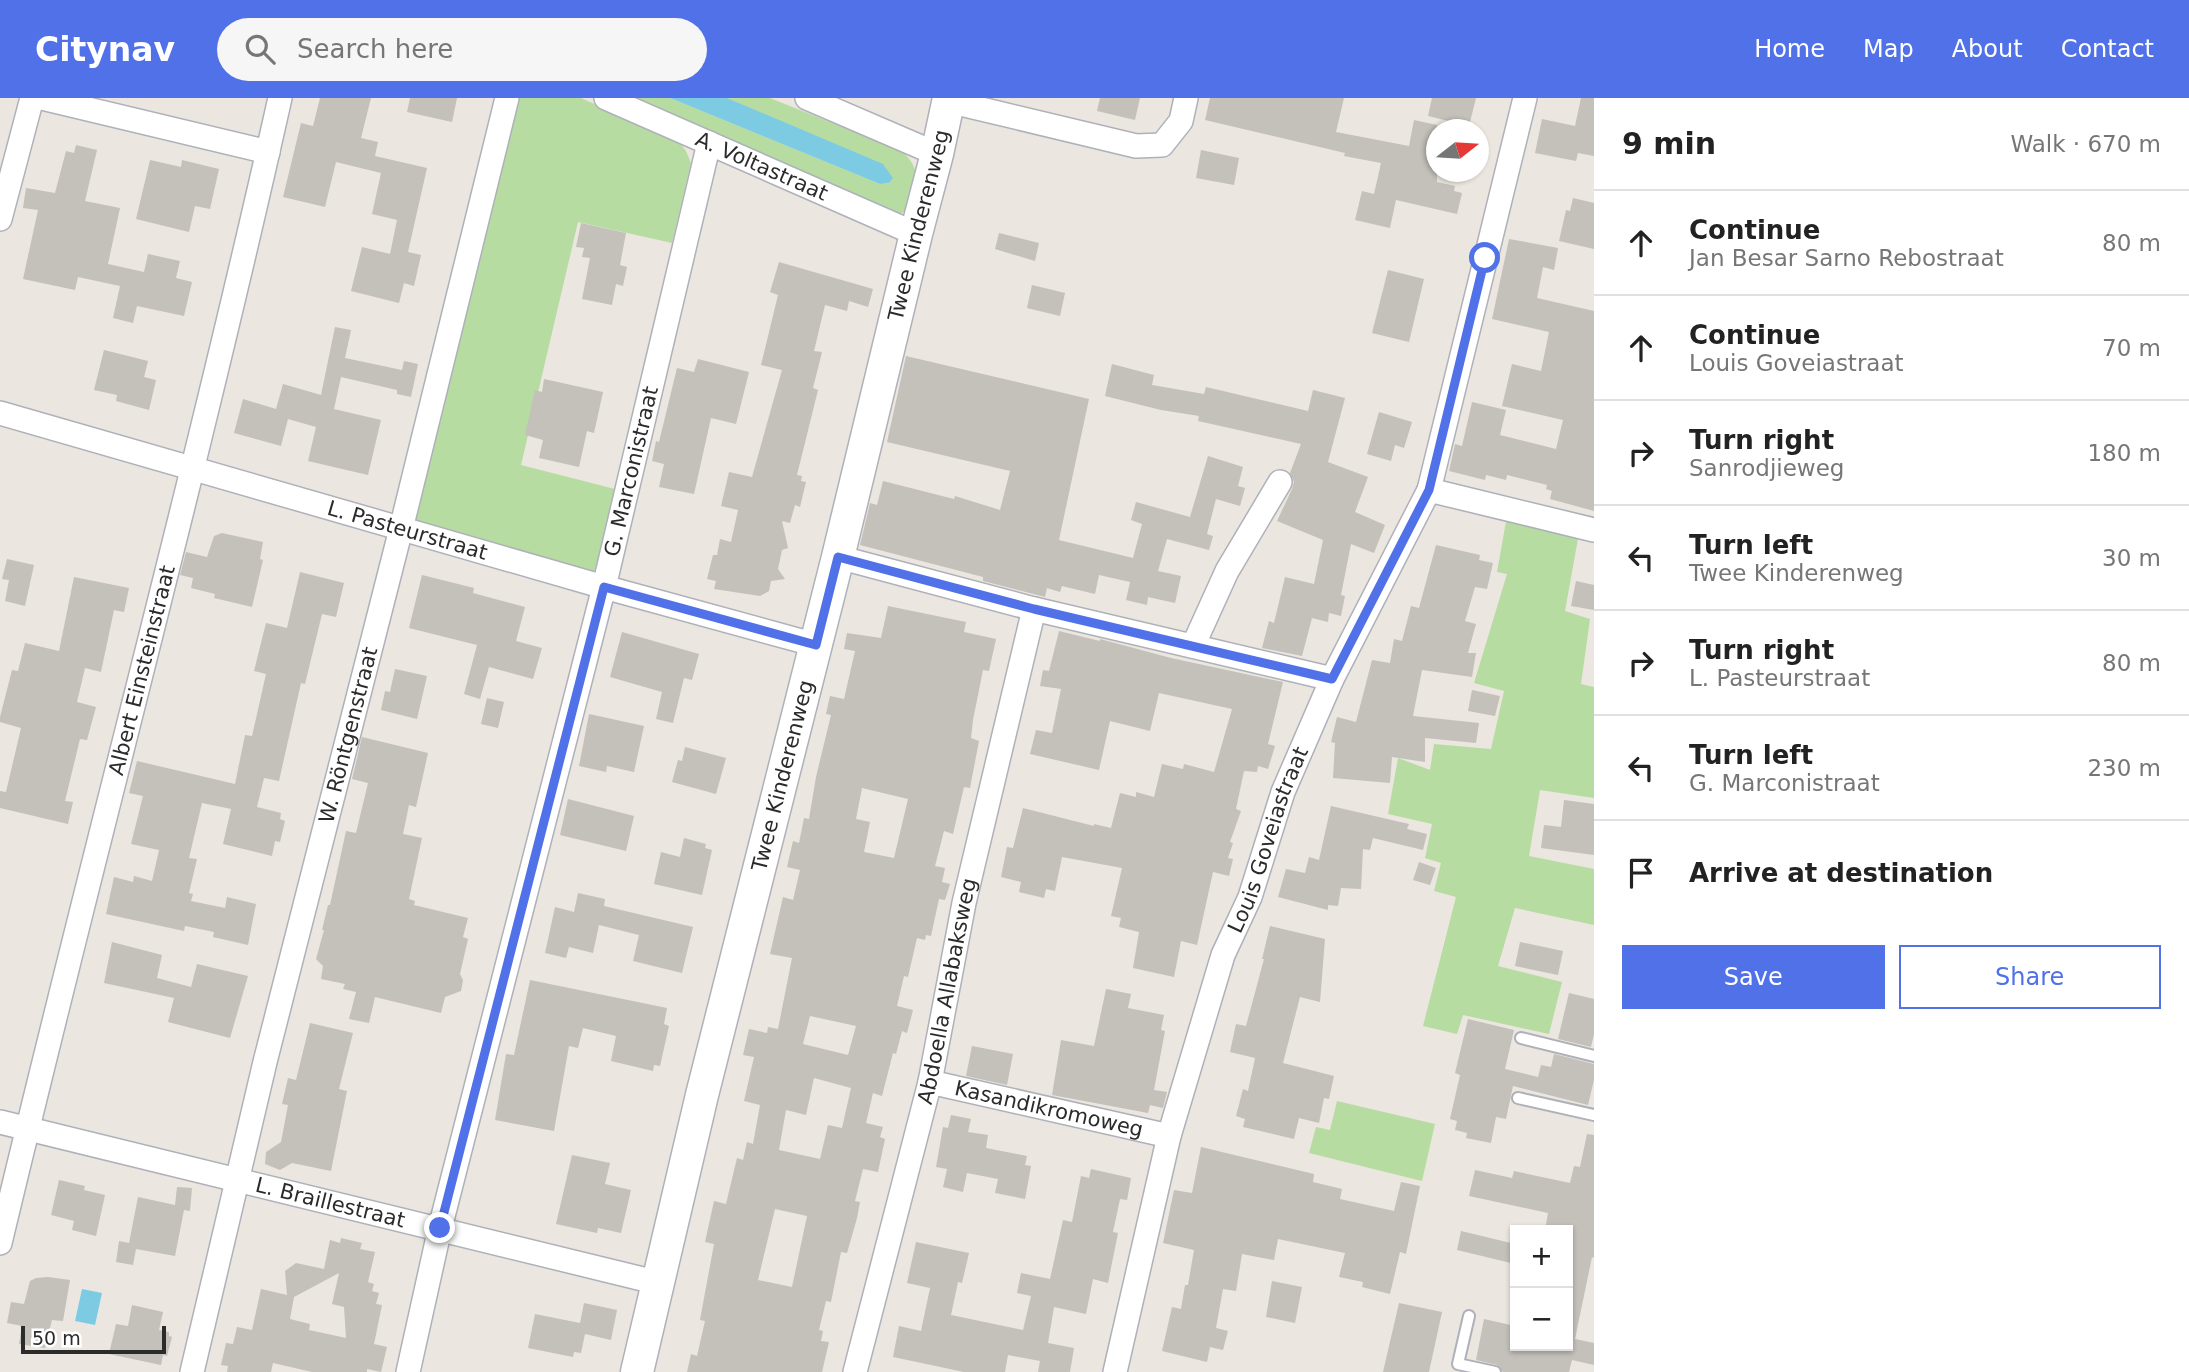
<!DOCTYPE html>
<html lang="en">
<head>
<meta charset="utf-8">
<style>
  :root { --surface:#fff; --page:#f6f6f6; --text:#222; --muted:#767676; --line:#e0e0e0; --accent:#5071e7 }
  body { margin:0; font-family:"DejaVu Sans",sans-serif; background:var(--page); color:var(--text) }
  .controls { position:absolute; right:21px; bottom:21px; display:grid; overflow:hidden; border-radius:0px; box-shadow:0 2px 5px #0004 }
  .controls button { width:63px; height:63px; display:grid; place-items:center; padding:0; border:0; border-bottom:2px solid var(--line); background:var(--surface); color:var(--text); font:35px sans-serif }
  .compass { position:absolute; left:1426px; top:21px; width:63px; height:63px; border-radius:50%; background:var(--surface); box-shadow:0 2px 5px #0004; rotate:73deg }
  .scale { position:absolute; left:21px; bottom:18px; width:145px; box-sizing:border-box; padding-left:7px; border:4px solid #2b2b2b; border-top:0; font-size:19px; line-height:24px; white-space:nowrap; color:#2b2b2b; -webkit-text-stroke:5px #fff; paint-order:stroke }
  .stop { position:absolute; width:21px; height:21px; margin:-16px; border:5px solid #5071e7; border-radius:50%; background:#fff }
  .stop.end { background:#5071e7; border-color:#fff; box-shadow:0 2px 7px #0008 }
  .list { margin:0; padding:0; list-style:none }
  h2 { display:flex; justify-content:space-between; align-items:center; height:91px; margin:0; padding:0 28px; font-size:30px }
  h2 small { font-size:23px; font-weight:400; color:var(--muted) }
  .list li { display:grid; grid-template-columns:46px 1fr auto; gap:21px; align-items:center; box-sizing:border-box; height:105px; padding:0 28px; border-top:2px solid var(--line) }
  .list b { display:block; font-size:26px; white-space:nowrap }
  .list p { margin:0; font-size:23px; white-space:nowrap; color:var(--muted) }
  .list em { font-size:23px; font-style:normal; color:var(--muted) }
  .actions { display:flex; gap:14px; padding:21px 28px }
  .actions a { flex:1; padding:16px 0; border:2px solid var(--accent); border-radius:0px; text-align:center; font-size:24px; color:var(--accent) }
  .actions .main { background:var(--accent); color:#fff }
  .icon { flex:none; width:38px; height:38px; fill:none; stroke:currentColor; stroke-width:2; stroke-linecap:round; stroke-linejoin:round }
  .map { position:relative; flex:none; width:1594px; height:1274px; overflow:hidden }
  header { display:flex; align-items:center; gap:42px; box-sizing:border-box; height:98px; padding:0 35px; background:var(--accent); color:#fff }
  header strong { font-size:33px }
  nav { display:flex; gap:38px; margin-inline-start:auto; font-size:24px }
  .search { width:490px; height:63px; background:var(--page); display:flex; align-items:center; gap:18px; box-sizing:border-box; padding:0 24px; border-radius:38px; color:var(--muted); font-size:26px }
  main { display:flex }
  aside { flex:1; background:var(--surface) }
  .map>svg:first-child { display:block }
  .green { fill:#b7dca1 }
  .water { fill:#7dcbe2 }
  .building { fill:#c4c0ba; fill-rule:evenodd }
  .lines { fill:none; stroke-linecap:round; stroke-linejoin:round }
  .lane-casing { stroke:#afb1ba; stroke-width:14 }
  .street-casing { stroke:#afb1ba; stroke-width:26 }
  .secondary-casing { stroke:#afb1ba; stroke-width:35 }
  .lane { stroke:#fff; stroke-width:10 }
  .street { stroke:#fff; stroke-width:23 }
  .secondary { stroke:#fff; stroke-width:32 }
  .route { stroke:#5071e7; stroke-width:9 }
  .labels { text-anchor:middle; stroke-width:5; stroke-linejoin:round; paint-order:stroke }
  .street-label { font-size:21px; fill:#2b2b2b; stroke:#fff }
</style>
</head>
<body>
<header>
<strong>Citynav</strong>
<div class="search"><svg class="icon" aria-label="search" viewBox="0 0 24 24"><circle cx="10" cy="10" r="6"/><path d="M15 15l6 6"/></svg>Search here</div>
<nav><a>Home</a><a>Map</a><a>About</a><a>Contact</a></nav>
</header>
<main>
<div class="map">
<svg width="1594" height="1274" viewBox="0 0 1594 1274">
  <rect width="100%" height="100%" fill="#ebe6df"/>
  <g class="green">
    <path d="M515 0H581L679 44 686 53 691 65 672 145 578 124 521 367 615 391 597 465 594 474 586 477 422 429 414 421Z"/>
    <path d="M624 0H670L880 86 890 85 788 27 727 0H770L902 53C924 74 915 85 909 111L898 117Z"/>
    <path d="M1507 418 1579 435 1565 513 1590 521 1581 586 1594 589V700L1540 692 1529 758 1594 771V827L1515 810 1498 868 1562 884 1549 936 1463 917 1457 936 1423 928 1456 799 1434 793 1441 765 1425 760 1432 726 1388 716 1398 660 1430 672 1434 646 1491 651 1504 593 1474 585 1507 476 1497 474Z"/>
    <path d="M1337 1003 1435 1026 1422 1083 1309 1055 1316 1029 1330 1032Z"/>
  </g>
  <g class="water">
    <path d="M670 0H727L883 66 893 80 889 85 880 86Z"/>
    <path d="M82 1191 102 1195 95 1227 75 1223Z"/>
  </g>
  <g class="building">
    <path d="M320 0H371L361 40 378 44 375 58 427 70 408 154 421 157 414 188 404 185 399 205 351 193 362 149 390 156 397 122 372 116 381 75 336 64 325 109 283 99 301 25 313 28Z"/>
    <path d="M410 0H457L452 24 407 14Z"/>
    <path d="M1100 0H1140L1135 22 1097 13Z"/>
    <path d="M1210 0H1344L1336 34 1409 48 1414 22 1437 27V84L1455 88 1454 93 1462 95 1457 116 1396 102 1390 130 1355 122 1362 93 1374 96 1381 65 1344 58 1345 55 1205 22Z"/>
    <path d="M1432 0H1476L1469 28 1428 18Z"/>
    <path d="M1581 0H1594V58L1578 55 1576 63 1535 55 1542 21 1575 28Z"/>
    <path d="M76 47 97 52 85 103 120 110 108 166 144 174 148 156 180 163 176 180 192 184 184 218 137 208 133 225 113 220 120 188 78 179 75 192 23 181 38 112 23 110 26 90 55 95 66 53 74 55Z"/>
    <path d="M1201 52 1239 60 1234 87 1196 80Z"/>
    <path d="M150 62 181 69 182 62 219 71 210 111 195 108 189 134 136 121Z"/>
    <path d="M1573 100 1594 105V151L1559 143 1566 112 1570 113Z"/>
    <path d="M581 125 626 135 620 167 627 169 623 188 616 186 612 207 582 201 590 160 582 159 584 150 576 149Z"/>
    <path d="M999 135 1039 145 1035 163 995 151Z"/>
    <path d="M1509 141 1558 150 1554 172 1543 169 1537 200 1594 213V413L1550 401 1552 393 1546 391 1547 387 1507 377 1506 382 1486 377 1485 382 1449 373 1455 346 1462 348 1472 304 1506 312 1500 337 1556 351 1563 322 1502 308 1512 266 1541 273 1549 234 1492 221Z"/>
    <path d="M779 164 873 191 868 209 849 203 847 213 825 207 814 253 822 254 813 290 818 292 797 377 802 378 801 383 806 384 800 409 795 407 790 425 782 423 788 450 782 452 778 471 785 481 771 483 769 493 760 498 714 491 716 483 707 481 713 457H717L720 441 731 444 738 412 721 408 729 374 752 379 782 272 761 267 778 197 770 194Z"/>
    <path d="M1388 172 1424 181 1409 244 1372 235Z"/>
    <path d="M1032 187 1065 195 1060 218 1027 210Z"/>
    <path d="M335 229 351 232 345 260 402 272 404 263 418 266 411 299 397 296V292L341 279 334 311 381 322 368 377 308 363 316 329 288 321 281 348 234 335 243 301 276 311 283 286 321 297Z"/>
    <path d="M104 252 148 263 144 279 156 282 149 312 116 303 117 297 94 292Z"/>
    <path d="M906 258 1089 301 1059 442 1133 460 1142 426 1131 422 1136 404 1190 419 1208 358 1243 369 1238 388 1245 390 1240 408 1216 401 1207 436 1213 438 1209 452 1167 441 1158 473 1181 478 1175 505 1148 499 1147 507 1126 502 1130 484 1099 477 1095 496 1062 488 1060 494 1047 490 1045 499 983 483V479L860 447 870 405 877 407 883 383 954 401 955 398 1000 412 1010 373 887 344Z"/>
    <path d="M698 261 749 274 736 326 711 320 694 396 659 389 664 366 652 363 656 343 659 344 677 270 694 274Z"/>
    <path d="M1112 266 1154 277 1152 287 1204 296 1206 289 1308 313 1313 292 1345 300 1328 364 1368 379 1355 414 1385 427 1374 455 1351 446 1341 497 1345 498 1341 518 1329 515 1328 524 1312 520 1302 558 1262 550 1269 523 1274 525 1285 479 1314 486 1323 442 1277 423 1292 391 1294 384 1290 375 1301 346 1198 323 1199 318 1161 312 1105 298Z"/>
    <path d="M544 281 603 294 594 335 587 333 579 369 539 360 543 342 525 337 535 292 542 294Z"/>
    <path d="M1379 314 1412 324 1404 350 1395 347 1391 363 1367 356Z"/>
    <path d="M222 435 263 444 260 461 263 462 252 509 214 500 215 496 191 490 193 480 180 477 186 454 207 459 214 438Z"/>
    <path d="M1436 447 1480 457 1479 462 1493 465 1487 491 1475 489 1465 523 1476 526 1468 555H1476L1472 579 1422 572 1413 618 1479 625 1476 645 1425 640V664L1392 659 1390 685 1333 680 1335 645 1331 644 1337 619 1356 624 1372 562 1390 565 1394 541 1402 543 1411 508 1419 510Z"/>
    <path d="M7 461 34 467 25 508 5 503 9 482 2 481Z"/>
    <path d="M300 474 344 485 336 519 322 516 305 586 301 585 279 683 264 680 257 709 281 715 280 721 285 723 280 744 275 743 272 758 223 746 231 711 202 705 189 760 197 761 189 795 193 796 191 803 225 810 227 799 256 806 248 847 213 839 214 834 185 828 184 833 106 816 114 779 133 784 134 778 152 783 159 752 131 746 143 698 129 695 137 663 235 686 245 637 252 638 266 576 254 573 266 525 287 530Z"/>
    <path d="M422 477 474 490 473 495 525 509 516 543 542 550 533 581 489 569 480 601 464 596 477 547 409 530Z"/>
    <path d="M74 479 129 490 124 514 114 512 101 574 85 570 77 604 96 609 87 642 80 641 65 703 73 704 68 726 0 710V693L6 694 21 630 0 624V619L12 572 18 573 25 545 59 553Z"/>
    <path d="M1576 483 1594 487V512L1571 508Z"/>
    <path d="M888 508 966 524 964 534 996 541 989 573 983 572 973 622 971 640 979 643 970 690 964 689 953 736 944 733 935 768 945 770 942 784 950 786 945 802 939 801 931 838 926 837 925 842 917 840 908 879 904 878 897 908 913 912 907 935 902 933 896 956 893 955 882 998 873 995 866 1025 883 1029 880 1039 885 1041 878 1074 863 1071 855 1103 860 1104 857 1120 847 1155 841 1154 831 1204 826 1203 819 1232 823 1233 821 1243 829 1244 822 1274H687L691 1256 697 1258 705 1223 700 1222 714 1146 705 1144 714 1103 726 1106 737 1060 743 1062 747 1044 753 1046 760 1007 744 1003 754 959 743 957 749 931 767 935 768 929 778 931 792 860 770 856 783 799 793 802 800 772 787 769 793 743 799 745 804 720 809 721 816 679 831 617 826 616 830 598 844 601 855 553 844 551 847 535 881 540ZM862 690 908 701 894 760 864 754 870 724 856 721ZM810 918 856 928 848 957 803 946ZM814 980 851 990 842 1030 828 1027 820 1061 779 1052 786 1012 806 1017ZM775 1111 807 1118 792 1189 758 1182Z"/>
    <path d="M1059 533 1100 543V541L1171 560 1283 584 1268 646 1275 648 1268 671 1258 668 1257 674 1244 673 1236 711 1241 713 1230 744 1233 745 1228 760 1233 761 1229 778 1213 774 1197 847 1181 843 1174 879 1133 870 1139 834 1119 829 1121 820 1111 818 1122 770 1062 759 1055 793 1046 791 1044 800 1019 794 1021 784 1001 779 1007 749 1013 750 1023 710 1094 728V726L1111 730 1120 695 1136 699V694L1154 699 1162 666 1183 671 1184 666 1214 674 1232 611 1159 595 1150 633 1110 623 1099 672 1030 656 1036 632 1052 635 1061 591 1040 588 1043 572 1049 573Z"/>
    <path d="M622 534 699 556 692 582 684 580 673 625 656 621 662 594 610 579Z"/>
    <path d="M395 571 427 578 417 621 381 612 385 593 390 594Z"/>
    <path d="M1472 592 1500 598 1495 618 1468 613Z"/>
    <path d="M487 600 504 604 498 630 481 626Z"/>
    <path d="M589 616 644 628 634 674 607 668 606 674 579 668Z"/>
    <path d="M362 639 428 655 416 709 409 707 403 736 422 740 409 801 415 803 414 807 468 820 463 839 468 841 460 876 463 882 461 893 445 899 441 915 375 899 369 925 349 921 356 894 343 891 345 886 321 881 323 868 316 861 324 832H322L328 807H330L346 733 356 735 368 685 352 681Z"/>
    <path d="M685 649 726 660 716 696 672 684 678 662 682 663Z"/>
    <path d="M568 701 634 718 626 753 560 737Z"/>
    <path d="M1564 702 1594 706V757L1541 750 1544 727 1561 729Z"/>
    <path d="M1331 708 1409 726 1407 731 1427 736 1423 752 1373 740 1370 752 1363 751 1361 791 1341 790 1338 808 1328 807V812L1278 799 1286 771 1305 775 1309 759 1319 762Z"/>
    <path d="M684 740 706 746 705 750 712 752 702 797 654 786 661 754 680 759Z"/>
    <path d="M1419 764 1436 770 1430 787 1413 782Z"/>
    <path d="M578 795 605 801 604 808 693 829 682 875 633 863 639 837 599 827 593 855 569 849 566 860 545 855 555 809 574 814Z"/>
    <path d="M1270 828 1325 841 1320 904 1300 899 1283 965 1334 978 1329 1001 1324 1000 1319 1025 1299 1020 1294 1041 1243 1029 1245 1021 1236 1018 1243 991 1248 993 1255 960 1230 954 1236 926 1246 928 1264 861H1262Z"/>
    <path d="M112 844 162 857 157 880 191 889 197 866 248 878 230 940 168 924 174 900 104 885Z"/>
    <path d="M1520 844 1563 853 1558 877 1515 868Z"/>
    <path d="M530 882 667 910 664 926 669 928 660 968 654 967 653 973 611 963 616 938 583 930 578 950 569 948 554 1033 495 1022 506 956 514 957Z"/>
    <path d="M1106 891 1131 896 1128 910 1164 917 1161 932 1165 933 1154 992 1167 994 1163 1010 1150 1007 1148 1015 1052 997 1061 942 1094 948Z"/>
    <path d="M1569 895 1594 901V936L1591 949 1558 941Z"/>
    <path d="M1468 921 1514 932 1505 971 1538 979 1541 967 1551 969 1554 956 1594 966V982L1588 1007 1513 988 1506 1021 1496 1019 1491 1045 1466 1040 1467 1035 1455 1032 1457 1023 1450 1021 1460 977 1455 975Z"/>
    <path d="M310 925 353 935 339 991 347 993 331 1073 292 1065 280 1072 265 1066 266 1054 281 1044 288 1007 282 1006 288 980 296 982Z"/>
    <path d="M972 948 1013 956 1007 987 966 978Z"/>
    <path d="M951 1017 971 1021 968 1034 988 1037 986 1050 1027 1058 1025 1067 1031 1068 1025 1101 995 1095 998 1081 967 1075 963 1094 943 1089 947 1071 936 1069 943 1029 948 1030Z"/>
    <path d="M1587 1036 1594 1037V1160L1592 1159 1575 1241 1594 1245V1267L1572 1262 1569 1274H1503L1497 1267 1476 1262 1484 1221 1515 1228V1248H1568V1132H1545L1548 1115 1469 1098 1475 1072 1512 1080 1514 1073 1570 1085 1574 1068 1580 1069Z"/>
    <path d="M1201 1049 1314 1076 1313 1084 1342 1091 1340 1101 1394 1113 1401 1084 1420 1088 1406 1156 1400 1154 1390 1196 1362 1189 1363 1184 1339 1179 1345 1155 1278 1141 1274 1162 1242 1156 1236 1193 1223 1191 1216 1230 1228 1233 1223 1252 1210 1249 1207 1264 1162 1253 1172 1209 1181 1211 1185 1187H1188L1194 1152 1163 1145 1174 1092 1192 1095Z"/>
    <path d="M572 1057 610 1065 605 1086 631 1092 621 1135 598 1130 597 1135 556 1126Z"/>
    <path d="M1091 1071 1131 1080 1127 1102 1120 1101 1113 1134 1118 1135 1108 1185 1093 1181 1086 1216 1054 1209 1048 1245 1074 1250 1070 1274H1038L1040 1263 1008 1257 1005 1274H964L893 1259 899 1228 921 1233 930 1190 907 1185 916 1144 969 1155 962 1185 958 1184 951 1217 1023 1232 1031 1198 1017 1195 1021 1175 1050 1181 1063 1122 1072 1124 1081 1078 1089 1080Z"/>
    <path d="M59 1082 85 1088 84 1092 105 1097 96 1138 72 1132 74 1123 51 1117Z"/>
    <path d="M177 1089 192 1090 190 1113 184 1112 175 1158 136 1151 133 1167 116 1164 119 1143 129 1145 138 1099 175 1107Z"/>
    <path d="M1461 1133 1515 1146V1166L1457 1152Z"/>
    <path d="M341 1140 362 1145 360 1151 375 1154 368 1184 374 1186 372 1193 379 1195 376 1206 382 1207 374 1246 387 1249 381 1274 367 1271V1274H312L273 1265 271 1274H227L228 1268 221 1267 226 1245 233 1246 237 1229 252 1232 261 1191 287 1197 285 1173 296 1165 324 1171 330 1142 340 1145ZM339 1175 332 1206 344 1209 346 1240 309 1232 310 1226 290 1221 294 1199Z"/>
    <path d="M48 1179 70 1182 63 1223 52 1222 45 1250 19 1246 22 1228 7 1225 11 1204 24 1206 30 1183 36 1180Z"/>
    <path d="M1272 1183 1302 1189 1295 1225 1266 1219Z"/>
    <path d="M584 1205 617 1212 611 1242 585 1236 581 1255 574 1254 573 1259 528 1250 535 1216 580 1225Z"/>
    <path d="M1399 1205 1442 1214 1429 1274H1383Z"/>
    <path d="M132 1207 163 1214 159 1232 169 1234V1238L172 1239 167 1258 163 1257 161 1267 109 1256 116 1226 128 1228Z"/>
  </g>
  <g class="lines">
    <g class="lane-casing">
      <g id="lane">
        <path d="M1521 940 1594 958"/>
        <path d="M1518 1000 1594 1017"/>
        <path d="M1469 1218 1458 1266 1495 1274"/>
      </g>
    </g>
    <g class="street-casing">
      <g id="street">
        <path d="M42 0 268 54"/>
        <path id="s1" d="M606 0 916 136"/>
        <path d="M807 0 937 56"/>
        <path d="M948 3 1136 48 1162 47 1181 23 1186 0"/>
        <path d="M0 121 32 0"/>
        <path id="s2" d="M0 315 604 489 816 547"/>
        <path d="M1429 392 1525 0"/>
        <path d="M838 459 1034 511 1332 581"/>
        <path d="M1193 548 1227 473 1280 384"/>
        <path id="s3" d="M930 984 1169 1038"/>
        <path id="s4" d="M0 1024 659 1185"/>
        <path id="s5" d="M0 1145C91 763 194 384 280 0"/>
        <path id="s6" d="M192 1274 265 964 401 431 507 0"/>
        <path id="s7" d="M408 1274 440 1130 604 489 709 45"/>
        <path id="s8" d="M855 1274 930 984 964 805 1034 511"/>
        <path id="s9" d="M1115 1274 1169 1038 1223 857 1250 799 1283 694 1332 581 1429 392 1594 432"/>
      </g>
    </g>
    <g class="secondary-casing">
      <g id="secondary">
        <path id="s10" d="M637 1274 702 997 838 459 916 136 937 56 949 0"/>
      </g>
    </g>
    <use href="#lane" class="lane"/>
    <use href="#street" class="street"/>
    <use href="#secondary" class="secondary"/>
  </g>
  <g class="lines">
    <path class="route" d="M440 1130 604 489 816 547 838 459 1034 511 1332 581 1429 392 1485 160"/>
  </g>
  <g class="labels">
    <g class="street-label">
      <text dy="7" stroke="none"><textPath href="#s1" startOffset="170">A. Voltastraat</textPath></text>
      <text dy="7" stroke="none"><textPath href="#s10" startOffset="1181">Twee Kinderenweg</textPath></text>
      <text dy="7" stroke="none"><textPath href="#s7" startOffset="928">G. Marconistraat</textPath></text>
      <text dy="7" stroke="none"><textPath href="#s2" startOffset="424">L. Pasteurstraat</textPath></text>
      <text dy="7" stroke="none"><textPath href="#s5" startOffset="590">Albert Einsteinstraat</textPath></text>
      <text dy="7" stroke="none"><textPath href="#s6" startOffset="656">W. Röntgenstraat</textPath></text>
      <text dy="7" stroke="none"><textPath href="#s10" startOffset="614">Twee Kinderenweg</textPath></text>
      <text dy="7" stroke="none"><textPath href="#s9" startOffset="555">Louis Goveiastraat</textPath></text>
      <text dy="7" stroke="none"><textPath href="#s8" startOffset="392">Abdoella Allabaksweg</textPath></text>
      <text dy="7" stroke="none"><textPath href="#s3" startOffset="122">Kasandikromoweg</textPath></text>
      <text dy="7" stroke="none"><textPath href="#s4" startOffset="340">L. Braillestraat</textPath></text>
    </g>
  </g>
</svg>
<div class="controls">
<button>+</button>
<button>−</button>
</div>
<svg class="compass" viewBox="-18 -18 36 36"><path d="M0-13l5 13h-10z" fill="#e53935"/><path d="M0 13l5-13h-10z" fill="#767676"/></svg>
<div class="scale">50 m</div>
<div class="stop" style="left:1485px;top:160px"></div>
<div class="stop end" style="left:440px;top:1130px"></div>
</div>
<aside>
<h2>9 min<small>Walk · 670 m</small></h2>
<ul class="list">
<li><svg class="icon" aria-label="ahead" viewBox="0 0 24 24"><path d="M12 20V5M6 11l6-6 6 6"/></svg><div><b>Continue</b><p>Jan Besar Sarno Rebostraat</p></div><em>80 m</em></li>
<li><svg class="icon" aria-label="ahead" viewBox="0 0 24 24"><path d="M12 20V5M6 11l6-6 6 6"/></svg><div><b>Continue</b><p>Louis Goveiastraat</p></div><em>70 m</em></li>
<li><svg class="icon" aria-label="right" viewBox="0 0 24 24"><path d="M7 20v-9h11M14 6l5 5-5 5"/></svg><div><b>Turn right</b><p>Sanrodjieweg</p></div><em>180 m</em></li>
<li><svg class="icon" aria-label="left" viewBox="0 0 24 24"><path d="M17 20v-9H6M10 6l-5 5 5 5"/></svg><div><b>Turn left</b><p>Twee Kinderenweg</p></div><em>30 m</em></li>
<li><svg class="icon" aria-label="right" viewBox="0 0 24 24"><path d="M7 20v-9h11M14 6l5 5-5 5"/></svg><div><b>Turn right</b><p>L. Pasteurstraat</p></div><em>80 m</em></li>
<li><svg class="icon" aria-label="left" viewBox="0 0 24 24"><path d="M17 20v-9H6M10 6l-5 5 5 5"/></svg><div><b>Turn left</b><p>G. Marconistraat</p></div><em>230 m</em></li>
<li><svg class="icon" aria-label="arrive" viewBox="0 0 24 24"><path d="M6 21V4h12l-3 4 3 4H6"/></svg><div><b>Arrive at destination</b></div></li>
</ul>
<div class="actions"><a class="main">Save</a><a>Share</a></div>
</aside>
</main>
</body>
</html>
